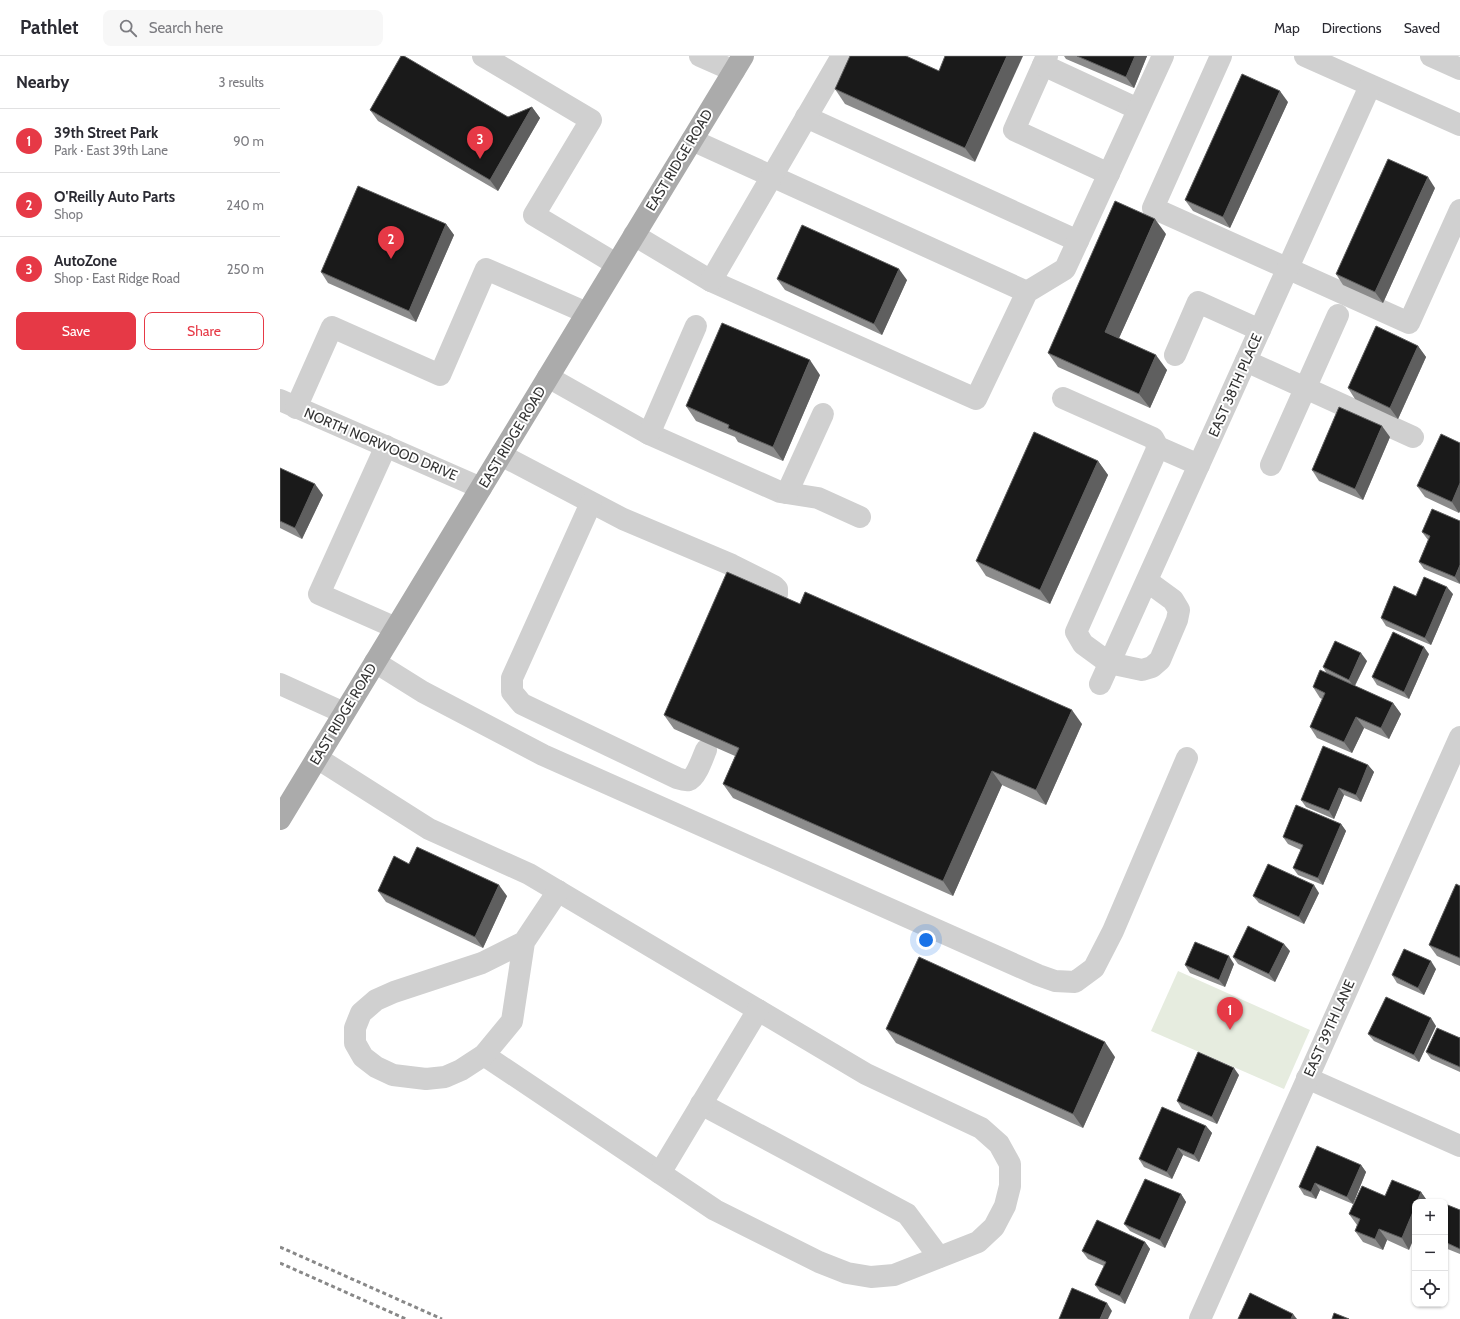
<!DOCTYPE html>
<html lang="en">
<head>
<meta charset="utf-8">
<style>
  :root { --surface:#fff; --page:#f7f7f7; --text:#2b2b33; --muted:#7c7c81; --line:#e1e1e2; --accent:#e63946 }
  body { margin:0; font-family:Cabin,sans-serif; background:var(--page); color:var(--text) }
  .controls { position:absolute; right:12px; bottom:12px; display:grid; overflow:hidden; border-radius:8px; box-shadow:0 1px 3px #0004 }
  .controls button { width:36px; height:36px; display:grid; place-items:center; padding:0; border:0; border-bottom:1px solid var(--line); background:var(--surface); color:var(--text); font:20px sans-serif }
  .you { position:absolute; left:646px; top:884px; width:14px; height:14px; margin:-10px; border:3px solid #fff; border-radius:50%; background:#1a73e8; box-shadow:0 0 0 6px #1a73e833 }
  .badge { display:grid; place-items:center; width:26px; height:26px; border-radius:50%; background:var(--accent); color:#fff; font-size:13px; font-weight:700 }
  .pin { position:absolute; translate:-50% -33px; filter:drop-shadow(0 1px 2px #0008) }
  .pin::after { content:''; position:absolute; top:21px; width:14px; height:12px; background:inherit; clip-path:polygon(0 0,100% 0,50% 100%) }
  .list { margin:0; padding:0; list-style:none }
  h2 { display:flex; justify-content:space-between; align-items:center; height:52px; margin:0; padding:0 16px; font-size:17px }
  h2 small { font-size:13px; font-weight:400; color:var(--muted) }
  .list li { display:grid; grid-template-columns:26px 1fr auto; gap:12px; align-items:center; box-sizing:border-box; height:64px; padding:0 16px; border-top:1px solid var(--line) }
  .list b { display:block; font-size:15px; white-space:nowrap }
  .list p { margin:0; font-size:13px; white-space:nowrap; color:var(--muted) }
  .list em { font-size:13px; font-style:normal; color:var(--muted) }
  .actions { display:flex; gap:8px; padding:12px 16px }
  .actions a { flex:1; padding:9px 0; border:1px solid var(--accent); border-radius:8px; text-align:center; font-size:14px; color:var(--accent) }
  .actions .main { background:var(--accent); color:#fff }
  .icon { flex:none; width:22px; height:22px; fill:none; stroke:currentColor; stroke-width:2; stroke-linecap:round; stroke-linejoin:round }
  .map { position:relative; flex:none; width:1180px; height:1263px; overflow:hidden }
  header { display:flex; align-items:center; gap:24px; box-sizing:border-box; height:56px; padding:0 20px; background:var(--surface); border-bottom:1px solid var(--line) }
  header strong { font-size:19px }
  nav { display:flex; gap:22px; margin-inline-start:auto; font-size:14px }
  .search { width:280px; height:36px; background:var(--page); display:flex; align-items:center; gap:10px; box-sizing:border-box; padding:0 14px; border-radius:8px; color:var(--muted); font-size:15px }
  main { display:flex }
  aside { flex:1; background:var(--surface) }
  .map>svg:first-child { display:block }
  .green { fill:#e6ecdf }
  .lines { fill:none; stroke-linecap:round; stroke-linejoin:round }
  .minor { stroke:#d0d0d0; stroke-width:22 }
  .major { stroke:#ababab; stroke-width:22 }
  .rail { stroke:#888; stroke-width:3; stroke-dasharray:4 3; stroke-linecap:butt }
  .wall { fill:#8c8c8c }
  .shaded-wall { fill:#5f5f5f }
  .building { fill:#1a1a1a; stroke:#5f5f5f }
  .labels { text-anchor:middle; stroke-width:4; stroke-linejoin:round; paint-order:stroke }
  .street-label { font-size:14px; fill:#333; stroke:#fff }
</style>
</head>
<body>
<header>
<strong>Pathlet</strong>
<div class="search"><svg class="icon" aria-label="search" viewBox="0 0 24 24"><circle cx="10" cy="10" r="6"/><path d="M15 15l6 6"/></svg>Search here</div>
<nav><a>Map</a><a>Directions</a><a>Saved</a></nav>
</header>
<main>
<aside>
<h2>Nearby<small>3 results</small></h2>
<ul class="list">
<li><span class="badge">1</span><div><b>39th Street Park</b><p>Park · East 39th Lane</p></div><em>90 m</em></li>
<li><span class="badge">2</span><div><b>O'Reilly Auto Parts</b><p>Shop</p></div><em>240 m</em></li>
<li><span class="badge">3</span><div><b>AutoZone</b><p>Shop · East Ridge Road</p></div><em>250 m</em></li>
</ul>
<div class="actions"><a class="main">Save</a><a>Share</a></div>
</aside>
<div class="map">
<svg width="1180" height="1263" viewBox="0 0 1180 1263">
  <rect width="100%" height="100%" fill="#fff"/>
  <path class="green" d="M898 915 1030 974 1004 1033 871 975Z"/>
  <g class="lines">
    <g class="minor">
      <path d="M203 0 311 64 254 159 336 208"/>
      <path d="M420 0 454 15"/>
      <path d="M767 0 734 74 829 118"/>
      <path d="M941 0 873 152 1129 267 1180 154"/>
      <path d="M1025 0 1180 69"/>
      <path d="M1151 0 1180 13"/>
      <path d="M763 9 858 53"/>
      <path d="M526 61 798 185"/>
      <path d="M412 84 747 236"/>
      <path d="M354 179 431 225 696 343 747 236 785 213 883 0"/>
      <path d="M431 225 562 0"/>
      <path d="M895 299 918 246 980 274"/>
      <path d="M966 305 1133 381"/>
      <path d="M268 321 369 378 500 436 538 442 580 461"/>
      <path d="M783 342 873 382 878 391 919 409"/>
      <path d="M0 344 201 432"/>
      <path d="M16 352 52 271 160 319 206 213 307 257"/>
      <path d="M369 378 416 270"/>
      <path d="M106 390 39 538 116 572"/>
      <path d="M221 399 343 463 452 509 494 530 497 533V538L495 542"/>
      <path d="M991 409 1058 259"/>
      <path d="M507 437 543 358"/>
      <path d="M311 447 232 622V636L242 648 397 722C400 723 405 725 409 724 416 722 423 701 426 694"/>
      <path d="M867 525 893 544 899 554 897 564 880 604 872 611 862 614 829 607 803 588 796 576 878 391"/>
      <path d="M95 606 143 636 263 699 758 919 775 925 795 926 814 912 833 875 907 702"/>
      <path d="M0 628 64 657"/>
      <path d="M820 628 1090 30"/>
      <path d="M37 702 149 773 249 818 586 1018 701 1072 719 1088 730 1108V1130L725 1150 714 1171 698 1186 614 1219 591 1221 567 1217 539 1206 435 1154 204 999"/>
      <path d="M244 886 232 965 204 999 181 1014 165 1021 146 1023 113 1019 96 1011 83 1001 75 987V972L81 957 96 944 114 936 202 907 244 886 278 835"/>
      <path d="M1027 1022 1180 1090"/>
      <path d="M421 1048 627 1158 659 1201"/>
      <path d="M380 1117 478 954"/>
      <path d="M920 1263 1180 681"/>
    </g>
    <path class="major" d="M0 763 463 0"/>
    <g class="rail">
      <path d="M0 1191 162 1263"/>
      <path d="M0 1207 126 1263"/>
    </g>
  </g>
  <g class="wall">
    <path d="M626 0 695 106 565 48 555 33Z"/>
    <path d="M784 0H867L854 32 786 3Z"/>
    <path d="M1008 46 950 172 913 155 905 144Z"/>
    <path d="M252 51 260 62 218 135 98 65 90 54 228 61Z"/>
    <path d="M1155 132 1103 247 1063 229 1056 218Z"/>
    <path d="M166 168 174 179 136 266 48 227 41 216Z"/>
    <path d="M886 178 839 282 887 314 870 352 778 311 768 297Z"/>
    <path d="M497 223 627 224 602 279 505 234Z"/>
    <path d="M1138 290 1146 301 1118 363 1075 343 1068 332Z"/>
    <path d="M540 319 503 405 458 386 455 381 416 365 406 350Z"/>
    <path d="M1110 381 1083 444 1039 425 1032 414Z"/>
    <path d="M1180 387V455L1179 457 1145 441 1137 430Z"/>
    <path d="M818 405 828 419 770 548 706 520 696 505Z"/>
    <path d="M0 412 43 439 22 483 0 472Z"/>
    <path d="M1152 453 1180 528 1144 513 1139 506 1148 484 1142 476Z"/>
    <path d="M1173 538 1151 589 1106 570 1101 562 1136 540Z"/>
    <path d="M520 548 802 668 766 749 722 729 673 840 453 742 443 728 455 700 394 673 384 659Z"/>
    <path d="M1149 598 1129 643 1097 629 1092 621Z"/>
    <path d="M1087 605 1075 630 1113 647 1121 658 1109 683 1084 672 1072 697 1037 682 1030 671 1042 643 1040 642 1033 631 1047 618 1043 611Z"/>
    <path d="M1088 709 1094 716 1081 746 1064 739 1054 763 1026 751 1021 744Z"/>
    <path d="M1061 768 1066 775 1043 829 1018 819 1013 812 1021 794 1008 788 1003 781Z"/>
    <path d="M1180 830V910L1157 900 1149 889Z"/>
    <path d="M98 835 227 840 203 892 106 846Z"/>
    <path d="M1039 837 1024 868 979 847 973 840Z"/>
    <path d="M1010 895 995 926 958 908 953 901Z"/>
    <path d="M954 908 945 931 910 917 905 909Z"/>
    <path d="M1156 913 1144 939 1117 927 1112 919Z"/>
    <path d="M1156 970 1139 1006 1094 985 1088 978Z"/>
    <path d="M606 973 835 1001 803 1072 616 987Z"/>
    <path d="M1180 981V1016L1151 1003 1146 996 1180 982Z"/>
    <path d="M959 1019 937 1068 902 1053 897 1045Z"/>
    <path d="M926 1070 932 1077 919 1106 903 1099 892 1123 864 1111 859 1103Z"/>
    <path d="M1081 1109 1086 1116 1073 1148 1040 1134 1036 1143 1024 1139 1019 1131Z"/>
    <path d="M1141 1136 1148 1146H1135L1129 1194 1107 1184 1103 1194 1083 1186 1075 1175 1077 1169 1069 1158 1105 1140Z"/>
    <path d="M901 1138 906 1146 885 1192 850 1175 844 1168Z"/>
    <path d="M1165 1148 1180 1154V1198L1165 1192Z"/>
    <path d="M865 1186 870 1193 845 1248 820 1236 815 1229 824 1210 808 1203 802 1195Z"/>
  </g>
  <g class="shaded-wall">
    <path d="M727 0H743L695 106 685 92Z"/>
    <path d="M855 0H867L854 32 846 21Z"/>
    <path d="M1000 35 1008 46 950 172 943 161Z"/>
    <path d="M252 51 260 62 218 135 210 124Z"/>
    <path d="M1148 121 1155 132 1103 247 1095 236Z"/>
    <path d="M875 163 886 178 835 291 825 276Z"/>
    <path d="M166 168 174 179 136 266 129 255Z"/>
    <path d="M619 213 627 224 602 279 594 268Z"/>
    <path d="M1138 290 1146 301 1118 363 1110 352Z"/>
    <path d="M876 299 887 314 870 352 859 338Z"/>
    <path d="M530 304 540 319 503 405 493 391Z"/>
    <path d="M1102 370 1110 381 1083 444 1075 433Z"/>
    <path d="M818 405 828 419 770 548 760 534Z"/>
    <path d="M1180 427V455L1179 457 1172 446Z"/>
    <path d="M35 428 43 439 22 483 15 472Z"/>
    <path d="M1180 509V528L1175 521Z"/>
    <path d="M1167 531 1173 538 1151 589 1145 582Z"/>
    <path d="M1144 591 1149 598 1129 643 1124 636Z"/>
    <path d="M1081 597 1087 605 1074 631 1069 624Z"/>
    <path d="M1113 647 1121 658 1109 683 1101 672Z"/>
    <path d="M792 654 802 668 766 749 756 734Z"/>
    <path d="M1076 661 1084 672 1072 697 1064 686Z"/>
    <path d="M1088 709 1094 716 1081 746 1076 739Z"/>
    <path d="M712 715 722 729 673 840 663 825Z"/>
    <path d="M1059 732 1064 739 1054 763 1049 755Z"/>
    <path d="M1061 768 1066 775 1043 829 1038 822Z"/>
    <path d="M219 829 227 840 203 892 195 881Z"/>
    <path d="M1034 829 1039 837 1024 868 1019 861Z"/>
    <path d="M1004 888 1010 895 995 926 989 918Z"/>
    <path d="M949 900 954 908 945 931 939 924Z"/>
    <path d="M1151 905 1156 913 1144 939 1138 932Z"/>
    <path d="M1151 962 1156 970 1139 1006 1134 999Z"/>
    <path d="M825 986 835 1001 803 1072 793 1058Z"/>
    <path d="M954 1012 959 1019 937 1068 932 1061Z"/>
    <path d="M926 1070 932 1077 919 1106 914 1099Z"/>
    <path d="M898 1092 903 1099 892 1123 887 1116Z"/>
    <path d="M1081 1109 1086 1116 1073 1148 1067 1141Z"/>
    <path d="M1035 1127 1040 1134 1036 1143 1031 1136Z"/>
    <path d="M1141 1136 1148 1146H1137Z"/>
    <path d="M901 1138 906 1146 885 1192 880 1184Z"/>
    <path d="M1135 1151V1180L1129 1194 1122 1182Z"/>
    <path d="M1099 1173 1107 1184 1103 1194 1095 1183Z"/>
    <path d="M865 1186 870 1193 845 1248 840 1240Z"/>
    <path d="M827 1247 832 1255 828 1263H820Z"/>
    <path d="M1013 1258 1017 1263H1011Z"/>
  </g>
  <g class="building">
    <path d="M121 0H124L228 61 252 51 210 124 90 54Z"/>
    <path d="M570 0H626L659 15 665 0H727L685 92 555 33Z"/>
    <path d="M797 0H855L846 21Z"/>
    <path d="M962 18 1000 35 943 161 905 144Z"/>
    <path d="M1108 103 1148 121 1095 236 1056 218Z"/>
    <path d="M78 130 166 168 129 255 41 216Z"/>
    <path d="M835 145 875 163 825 276 876 299 859 338 768 297Z"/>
    <path d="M522 169 619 213 594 268 497 223Z"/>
    <path d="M442 267 530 304 493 391 448 372 449 369 406 350Z"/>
    <path d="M1096 270 1138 290 1110 352 1068 332Z"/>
    <path d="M1059 351 1102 370 1075 433 1032 414Z"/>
    <path d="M754 376 818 405 760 534 696 505Z"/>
    <path d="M1161 378 1180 387V427L1172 446 1137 430Z"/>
    <path d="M0 412 35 428 15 472 0 465Z"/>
    <path d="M1152 453 1180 465V509L1175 521 1139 506 1150 480 1142 476Z"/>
    <path d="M447 516 520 548 525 536 792 654 756 734 712 715 663 825 443 728 459 692 384 659Z"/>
    <path d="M1144 521 1167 531 1145 582 1101 562 1114 530 1136 540Z"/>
    <path d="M1113 576 1144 591 1124 636 1092 621Z"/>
    <path d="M1055 585 1081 597 1069 624 1043 611Z"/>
    <path d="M1040 614 1113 647 1101 672 1076 661 1064 686 1030 671 1045 637 1033 631Z"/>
    <path d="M1043 690 1088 709 1076 739 1059 732 1049 755 1021 744Z"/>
    <path d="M1016 749 1061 768 1038 822 1013 812 1023 789 1003 781Z"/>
    <path d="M137 791 219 829 195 881 98 835 114 800 129 808Z"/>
    <path d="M988 808 1034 829 1019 861 973 840Z"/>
    <path d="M1176 828 1180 830V902L1149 889Z"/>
    <path d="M968 870 1004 888 989 918 953 901Z"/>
    <path d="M915 886 949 900 939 924 905 909Z"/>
    <path d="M1124 893 1151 905 1138 932 1112 919Z"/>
    <path d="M639 901 825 986 793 1058 606 973Z"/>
    <path d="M1106 941 1151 962 1134 999 1088 978Z"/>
    <path d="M1157 972 1180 982V981V1011L1146 996Z"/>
    <path d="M918 996 954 1012 932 1061 897 1045Z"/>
    <path d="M882 1051 926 1070 914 1099 898 1092 887 1116 859 1103Z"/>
    <path d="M1037 1090 1081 1109 1067 1141 1035 1127 1031 1136 1019 1131Z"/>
    <path d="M865 1123 901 1138 880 1184 844 1168Z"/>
    <path d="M1112 1124 1141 1136 1137 1146H1135V1151L1122 1182 1099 1173 1095 1183 1075 1175 1080 1163 1069 1158 1082 1130 1105 1140Z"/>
    <path d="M1156 1144 1161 1146H1155Z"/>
    <path d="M1165 1148 1180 1154V1193L1165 1186Z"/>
    <path d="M817 1164 865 1186 840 1240 815 1229 826 1206 802 1195Z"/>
    <path d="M792 1232 827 1247 820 1263H779Z"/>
    <path d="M970 1237 1013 1258 1011 1263H958Z"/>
    <path d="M1054 1257 1069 1263H1052Z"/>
  </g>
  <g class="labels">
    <g class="street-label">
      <text transform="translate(399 104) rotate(-59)" y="5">EAST RIDGE ROAD</text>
      <text transform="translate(955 329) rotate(-66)" y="5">EAST 38TH PLACE</text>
      <text transform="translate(232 381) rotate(-59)" y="5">EAST RIDGE ROAD</text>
      <text transform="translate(101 388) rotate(23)" y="5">NORTH NORWOOD DRIVE</text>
      <text transform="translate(63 658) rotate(-59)" y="5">EAST RIDGE ROAD</text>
      <text transform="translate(1049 972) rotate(-66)" y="5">EAST 39TH LANE</text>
    </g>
  </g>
</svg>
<div class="controls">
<button>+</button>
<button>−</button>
<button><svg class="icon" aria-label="locate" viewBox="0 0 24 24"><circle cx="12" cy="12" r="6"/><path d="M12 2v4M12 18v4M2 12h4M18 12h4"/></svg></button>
</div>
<div class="you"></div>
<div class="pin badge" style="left:950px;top:974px">1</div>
<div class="pin badge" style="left:111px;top:203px">2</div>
<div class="pin badge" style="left:200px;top:103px">3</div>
</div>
</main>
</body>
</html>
